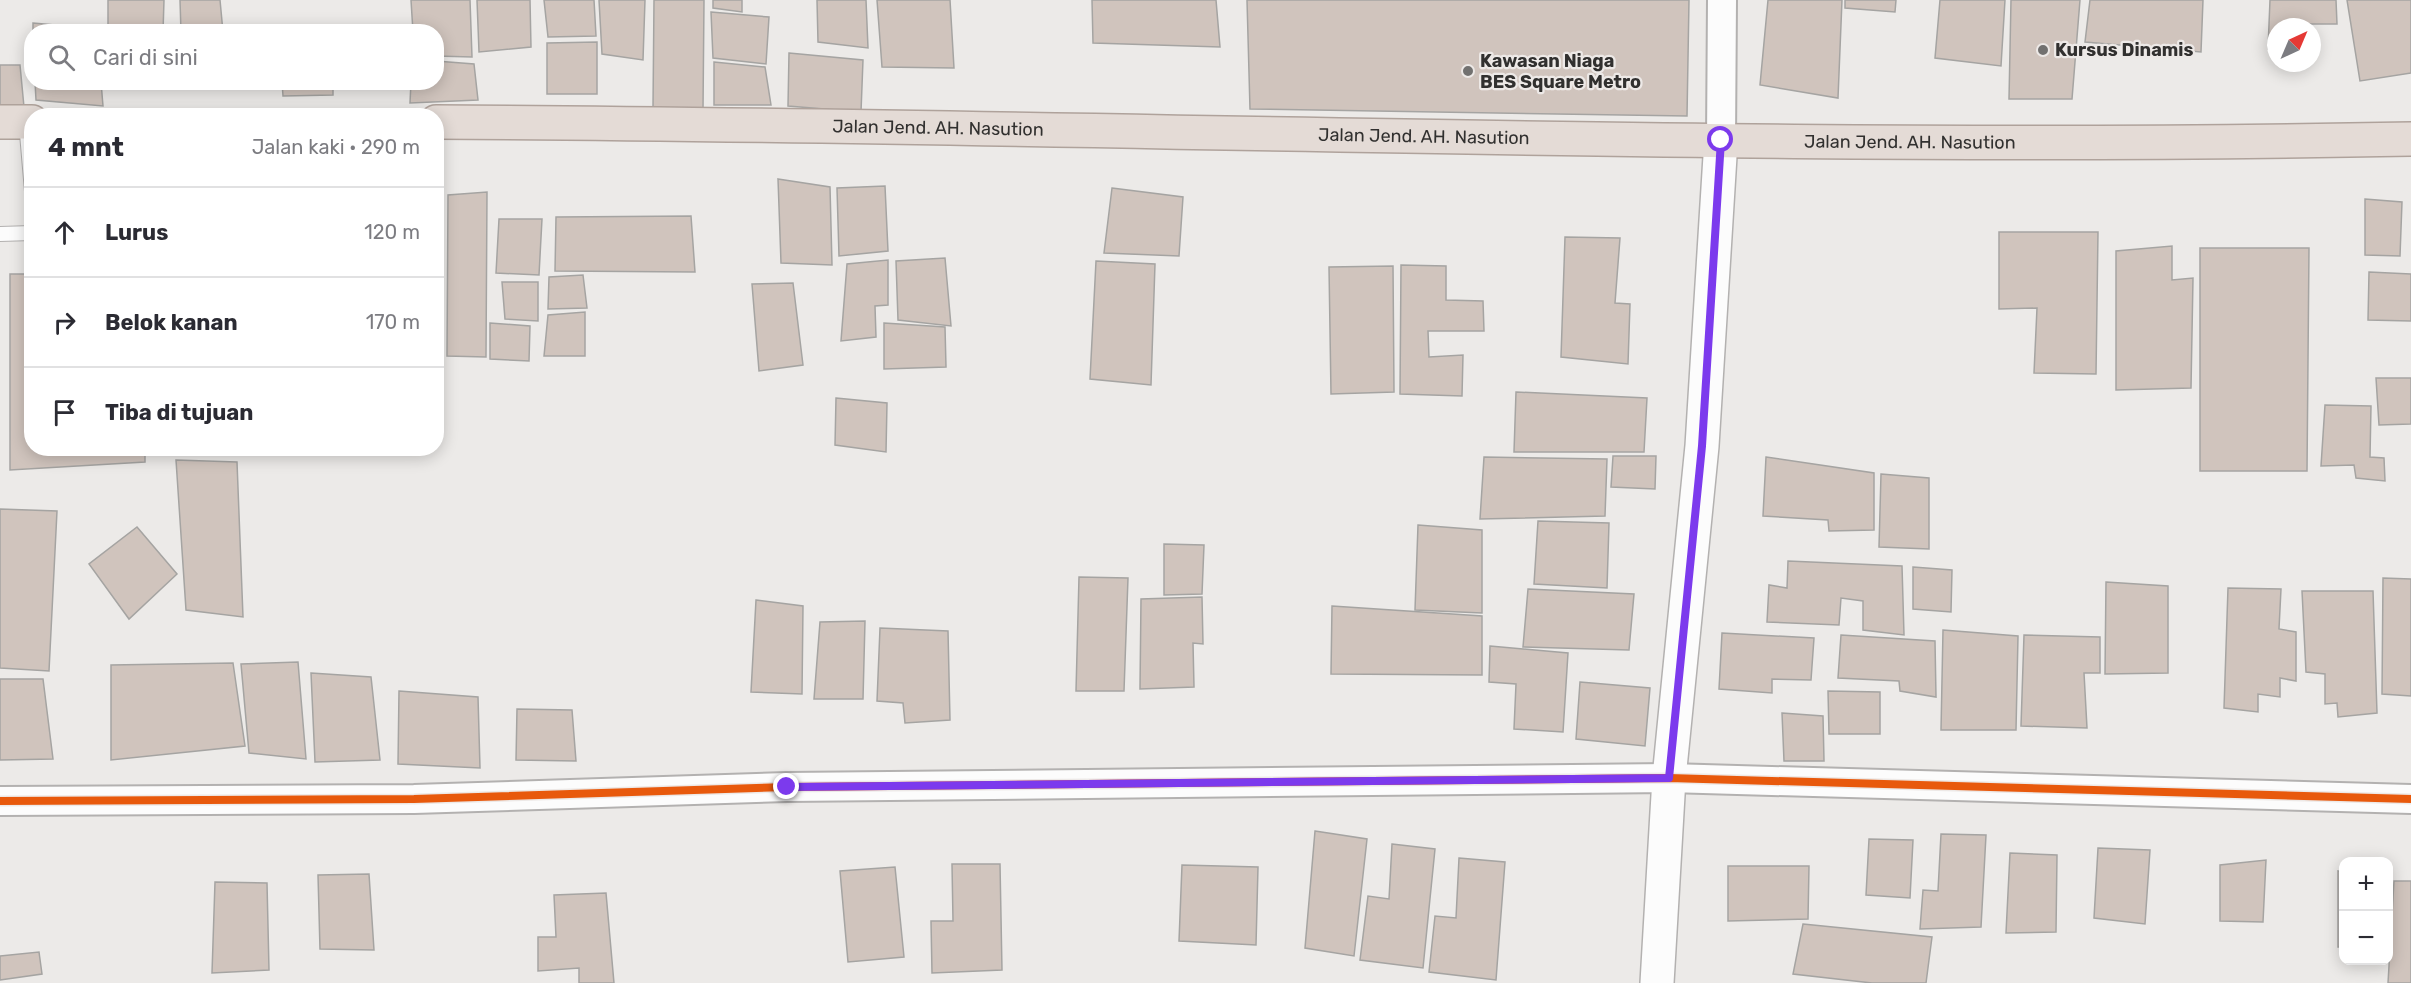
<!DOCTYPE html>
<html lang="id">
<head>
<meta charset="utf-8">
<style>
  :root { --surface:#fff; --page:#f7f7f7; --text:#2b2b33; --muted:#7c7c81; --line:#e1e1e2 }
  body { margin:0; font-family:Rubik,sans-serif; background:var(--page); color:var(--text) }
  .controls { position:absolute; right:18px; bottom:18px; display:grid; overflow:hidden; border-radius:12px; box-shadow:0 3px 15px #0003 }
  .controls button { width:54px; height:54px; display:grid; place-items:center; padding:0; border:0; border-bottom:2px solid var(--line); background:var(--surface); color:var(--text); font:30px sans-serif }
  .compass { position:absolute; left:2267px; top:18px; width:54px; height:54px; border-radius:50%; background:var(--surface); box-shadow:0 3px 15px #0003; rotate:44deg }
  .stop { position:absolute; width:18px; height:18px; margin:-14px; border:4px solid #7c3aed; border-radius:50%; background:#fff }
  .stop.end { background:#7c3aed; border-color:#fff; box-shadow:0 2px 6px #0008 }
  .list { margin:0; padding:0; list-style:none }
  h2 { display:flex; justify-content:space-between; align-items:center; height:78px; margin:0; padding:0 24px; font-size:26px }
  h2 small { font-size:20px; font-weight:400; color:var(--muted) }
  .list li { display:grid; grid-template-columns:39px 1fr auto; gap:18px; align-items:center; box-sizing:border-box; height:90px; padding:0 24px; border-top:2px solid var(--line) }
  .list b { display:block; font-size:22px; white-space:nowrap }
  .list em { font-size:20px; font-style:normal; color:var(--muted) }
  .icon { flex:none; width:33px; height:33px; fill:none; stroke:currentColor; stroke-width:2; stroke-linecap:round; stroke-linejoin:round }
  .map { position:relative; flex:none; width:2411px; height:983px; overflow:hidden }
  .search { position:absolute; background:var(--surface); box-shadow:0 3px 15px #0003; left:24px; top:24px; width:420px; height:66px; display:flex; align-items:center; gap:15px; box-sizing:border-box; padding:0 21px; border-radius:24px; color:var(--muted); font-size:22px }
  .panel { position:absolute; background:var(--surface); box-shadow:0 3px 15px #0003; left:24px; top:108px; width:420px; height:348px; border-radius:24px }
  .map>svg:first-child { display:block }
  .building { fill:#d0c4bd; stroke:#a5a4a2; stroke-width:1.5 }
  .lines { fill:none; stroke-linecap:round; stroke-linejoin:round }
  .service-casing { stroke:#b3b1b0; stroke-width:16 }
  .minor-casing { stroke:#b3b1b0; stroke-width:32 }
  .tertiary-casing { stroke:#b3b1b0; stroke-width:36 }
  .trunk-casing { stroke:#afa29b; stroke-width:36 }
  .service { stroke:#fcfcfc; stroke-width:14 }
  .minor { stroke:#fcfcfc; stroke-width:28 }
  .tertiary { stroke:#fcfcfc; stroke-width:33 }
  .trunk { stroke:#e4dbd6; stroke-width:33 }
  .cycleway-casing { stroke:#ede9e7; stroke-width:11 }
  .cycleway { stroke:#e8590c; stroke-width:8 }
  .route { stroke:#7c3aed; stroke-width:8 }
  .poi-dot { fill:#727170; stroke:#ede9e7; stroke-width:2 }
  .labels { text-anchor:middle; stroke-width:4.5; stroke-linejoin:round; paint-order:stroke }
  .poi-label { font-size:18px; font-weight:bold; fill:#31302f; stroke:#ede9e7; text-anchor:start }
  .street-label { font-size:18px; fill:#31302f; stroke:#ede9e7 }
</style>
</head>
<body>
<div class="map">
<svg width="2411" height="983" viewBox="0 0 2411 983">
  <rect width="100%" height="100%" fill="#eceae8"/>
  <g class="building">
    <path d="M108 0H164L163 32H108Z"/>
    <path d="M180 0H220L223 32H181Z"/>
    <path d="M411 0H470L472 57 436 56V32H413Z"/>
    <path d="M477 0H530L531 47 479 52Z"/>
    <path d="M544 0H594L596 36 548 37Z"/>
    <path d="M599 0H645L643 60 602 54Z"/>
    <path d="M654 0H704L703 110 653 108Z"/>
    <path d="M713 0H742V12L713 8Z"/>
    <path d="M817 0H866L868 48 818 42Z"/>
    <path d="M877 0H950L954 68 882 67Z"/>
    <path d="M1092 0H1216L1220 47 1093 43Z"/>
    <path d="M1247 0H1689L1687 116 1250 109Z"/>
    <path d="M1768 0H1842L1838 98 1760 85Z"/>
    <path d="M1845 0H1896L1895 12 1845 8Z"/>
    <path d="M1940 0H2005L2001 66 1935 58Z"/>
    <path d="M2011 0H2080L2072 99H2009Z"/>
    <path d="M2090 0H2203L2201 52 2085 42Z"/>
    <path d="M2270 0H2336L2337 24H2308V27H2276V50L2268 49Z"/>
    <path d="M2347 0H2411V73L2360 81Z"/>
    <path d="M711 12 769 17 766 64 713 58Z"/>
    <path d="M33 23 99 29V32H33Z"/>
    <path d="M281 27 330 28V32H281Z"/>
    <path d="M597 42V94H547V43Z"/>
    <path d="M789 53 863 60 861 112 788 106Z"/>
    <path d="M436 61 474 64 478 100 410 103 411 82H436Z"/>
    <path d="M714 62 765 67 771 105H714Z"/>
    <path d="M0 65H20L24 107H0Z"/>
    <path d="M35 82H101L103 106 36 100Z"/>
    <path d="M282 82H333V95L283 96Z"/>
    <path d="M778 179 830 187 832 265 781 263Z"/>
    <path d="M885 186 888 251 839 256 837 188Z"/>
    <path d="M1112 188 1183 197 1179 256 1104 253Z"/>
    <path d="M487 192 486 357 447 356 448 195Z"/>
    <path d="M2365 199 2402 202 2400 256 2365 255Z"/>
    <path d="M436 203 441 239H436Z"/>
    <path d="M691 216 695 272 555 271 556 217Z"/>
    <path d="M499 219H542L539 275 496 273Z"/>
    <path d="M1999 232H2098L2096 374 2034 373 2037 308 1999 309Z"/>
    <path d="M1565 237 1620 238 1615 303 1630 304 1628 364 1561 357Z"/>
    <path d="M436 244H443V339L436 338Z"/>
    <path d="M2172 246V280L2193 278 2191 388 2116 390V251Z"/>
    <path d="M2200 248H2309L2307 471H2200Z"/>
    <path d="M945 258 951 326 898 320 896 261Z"/>
    <path d="M888 260V305L875 306 876 337 841 341 847 264Z"/>
    <path d="M1096 261 1155 264 1151 385 1090 379Z"/>
    <path d="M1401 265 1446 266V300L1483 301 1484 331H1428L1429 357 1463 355 1462 396 1400 394Z"/>
    <path d="M1393 266 1394 392 1331 394 1329 267Z"/>
    <path d="M2369 272 2411 274V321L2368 320Z"/>
    <path d="M10 274H32V448H145V462L10 470Z"/>
    <path d="M583 275 587 308 548 309 549 277Z"/>
    <path d="M502 282H538V321L505 319Z"/>
    <path d="M793 283 803 365 759 371 752 284Z"/>
    <path d="M585 312V356H544L548 315Z"/>
    <path d="M490 323 530 326 529 361 490 359Z"/>
    <path d="M884 323 945 327 946 367 884 369Z"/>
    <path d="M2376 378H2411V424L2379 425Z"/>
    <path d="M1516 392 1647 398 1644 452H1514Z"/>
    <path d="M836 398 887 403 886 452 835 445Z"/>
    <path d="M2325 405 2371 406 2370 457 2384 458 2385 481 2356 478 2354 465 2321 466Z"/>
    <path d="M1613 456H1656L1655 489 1611 487Z"/>
    <path d="M1484 457 1607 459 1605 516 1480 519Z"/>
    <path d="M1766 457 1874 473V530L1829 531 1828 520 1763 516Z"/>
    <path d="M176 460 237 462 243 617 186 610Z"/>
    <path d="M1881 474 1929 478V549L1879 547Z"/>
    <path d="M0 509 57 511 49 671 0 668Z"/>
    <path d="M1538 521 1609 523 1607 588 1534 584Z"/>
    <path d="M1418 525 1482 530V613L1415 610Z"/>
    <path d="M137 527 177 574 129 619 89 564Z"/>
    <path d="M1164 544 1204 545 1202 594 1164 595Z"/>
    <path d="M1788 561 1902 566 1904 635 1863 630V601L1841 598 1839 625 1767 622 1769 585 1787 588Z"/>
    <path d="M1913 567 1952 570 1951 612 1913 609Z"/>
    <path d="M1079 577 1128 578 1124 691H1076Z"/>
    <path d="M2383 578 2411 579V696L2382 694Z"/>
    <path d="M2106 582 2168 586V673L2105 674Z"/>
    <path d="M2228 588 2281 589 2279 629 2296 632V681L2280 678V697L2258 694V712L2224 708Z"/>
    <path d="M1528 589 1634 594 1629 650 1523 647Z"/>
    <path d="M2302 591H2373L2377 713 2338 717 2337 703 2325 704V674L2306 672Z"/>
    <path d="M1202 597 1203 644 1193 643 1194 687 1140 689 1141 599Z"/>
    <path d="M756 600 803 606 802 694 751 692Z"/>
    <path d="M1332 606 1482 616V675L1331 674Z"/>
    <path d="M865 621 863 699H814L820 622Z"/>
    <path d="M880 628 948 631 950 720 905 723 903 703 877 701Z"/>
    <path d="M1943 630 2018 636 2016 730H1941Z"/>
    <path d="M1722 633 1814 638 1811 680 1772 679V693L1719 689Z"/>
    <path d="M1841 635 1935 641 1936 697 1900 691 1899 681 1838 678Z"/>
    <path d="M2024 635 2100 637V673H2084L2087 728 2021 726Z"/>
    <path d="M1490 646 1568 653 1563 732 1514 729 1516 684 1489 682Z"/>
    <path d="M298 662 306 759 249 753 241 664Z"/>
    <path d="M233 663 245 746 111 760V665Z"/>
    <path d="M311 673 371 677 380 760 315 762Z"/>
    <path d="M0 679H43L53 759 0 760Z"/>
    <path d="M1580 682 1650 688 1645 746 1576 739Z"/>
    <path d="M399 691 478 697 480 768 398 764Z"/>
    <path d="M1828 691 1880 692V734H1829Z"/>
    <path d="M517 709 572 710 576 761 516 760Z"/>
    <path d="M1782 713 1823 716 1824 761H1784Z"/>
    <path d="M1315 831 1367 839 1354 956 1305 948Z"/>
    <path d="M1941 834 1986 835 1981 927 1920 929 1923 890 1938 891Z"/>
    <path d="M1869 839 1913 840 1910 898 1866 895Z"/>
    <path d="M1392 844 1435 849 1423 968 1360 960 1368 896 1389 899Z"/>
    <path d="M2098 848 2150 850 2145 924 2094 918Z"/>
    <path d="M2010 853 2057 855 2056 932 2006 933Z"/>
    <path d="M1459 858 1505 862 1496 980 1429 972 1435 916 1456 918Z"/>
    <path d="M2266 860 2263 922 2220 921V865Z"/>
    <path d="M952 864H1000L1002 970 932 973 931 921H953Z"/>
    <path d="M1182 865 1258 867 1256 945 1179 941Z"/>
    <path d="M1728 866H1809L1808 919 1728 921Z"/>
    <path d="M895 867 904 957 848 962 840 871Z"/>
    <path d="M2338 871 2344 872V947H2338Z"/>
    <path d="M369 874 374 950 320 949 318 875Z"/>
    <path d="M2394 881H2411V983H2388Z"/>
    <path d="M215 882 267 883 269 970 212 973Z"/>
    <path d="M606 893 614 983H579V968L538 971V937H556L554 895Z"/>
    <path d="M1803 924 1932 937 1926 983H1872L1793 974Z"/>
    <path d="M39 952 42 974 0 980V956Z"/>
  </g>
  <g class="lines">
    <g class="service-casing">
      <g id="service">
        <path d="M26 122 32 191"/>
        <path d="M0 234 32 233"/>
      </g>
    </g>
    <g class="minor-casing">
      <g id="minor">
        <path d="M1721 140 1722 0"/>
        <path d="M0 801 414 799 787 787 1669 778 2411 799"/>
      </g>
    </g>
    <g class="tertiary-casing">
      <path id="tertiary" d="M1657 983 1669 778 1702 446 1721 140"/>
    </g>
    <g class="trunk-casing">
      <g id="trunk">
        <path d="M0 122H32"/>
        <path id="s1" d="M436 122C1095 125 1753 152 2411 139"/>
      </g>
    </g>
    <use href="#service" class="service"/>
    <use href="#minor" class="minor"/>
    <use href="#tertiary" class="tertiary"/>
    <use href="#trunk" class="trunk"/>
    <g class="cycleway-casing">
      <path id="cycleway" d="M0 801 414 799 787 787 1669 778 2411 799"/>
    </g>
    <use href="#cycleway" class="cycleway"/>
  </g>
  <g class="lines">
    <path class="route" d="M787 787 1669 778 1702 446 1721 140"/>
  </g>
  <g class="poi-dot">
    <circle cx="2043" cy="50" r="6"/>
    <circle cx="1468" cy="71" r="6"/>
  </g>
  <g class="labels">
    <g class="poi-label">
      <text x="2055" y="56">Kursus Dinamis</text>
      <text x="1480" y="67">Kawasan Niaga<tspan x="1480" dy="21">BES Square Metro</tspan></text>
    </g>
    <g class="street-label">
      <text dy="6" stroke="none"><textPath href="#s1" startOffset="502">Jalan Jend. AH. Nasution</textPath></text>
      <text dy="6" stroke="none"><textPath href="#s1" startOffset="988">Jalan Jend. AH. Nasution</textPath></text>
      <text dy="6" stroke="none"><textPath href="#s1" startOffset="1474">Jalan Jend. AH. Nasution</textPath></text>
    </g>
  </g>
</svg>
<div class="controls">
<button>+</button>
<button>−</button>
</div>
<svg class="compass" viewBox="-18 -18 36 36"><path d="M0-13l5 13h-10z" fill="#e53935"/><path d="M0 13l5-13h-10z" fill="#7c7c81"/></svg>
<div class="stop" style="left:1721px;top:140px"></div>
<div class="stop end" style="left:787px;top:787px"></div>
<div class="search"><svg class="icon" aria-label="search" viewBox="0 0 24 24"><circle cx="10" cy="10" r="6"/><path d="M15 15l6 6"/></svg>Cari di sini</div>
<section class="panel">
<h2>4 mnt<small>Jalan kaki · 290 m</small></h2>
<ul class="list">
<li><svg class="icon" aria-label="ahead" viewBox="0 0 24 24"><path d="M12 20V5M6 11l6-6 6 6"/></svg><div><b>Lurus</b></div><em>120 m</em></li>
<li><svg class="icon" aria-label="right" viewBox="0 0 24 24"><path d="M7 20v-9h11M14 6l5 5-5 5"/></svg><div><b>Belok kanan</b></div><em>170 m</em></li>
<li><svg class="icon" aria-label="arrive" viewBox="0 0 24 24"><path d="M6 21V4h12l-3 4 3 4H6"/></svg><div><b>Tiba di tujuan</b></div></li>
</ul>
</section>
</div>
</body>
</html>
